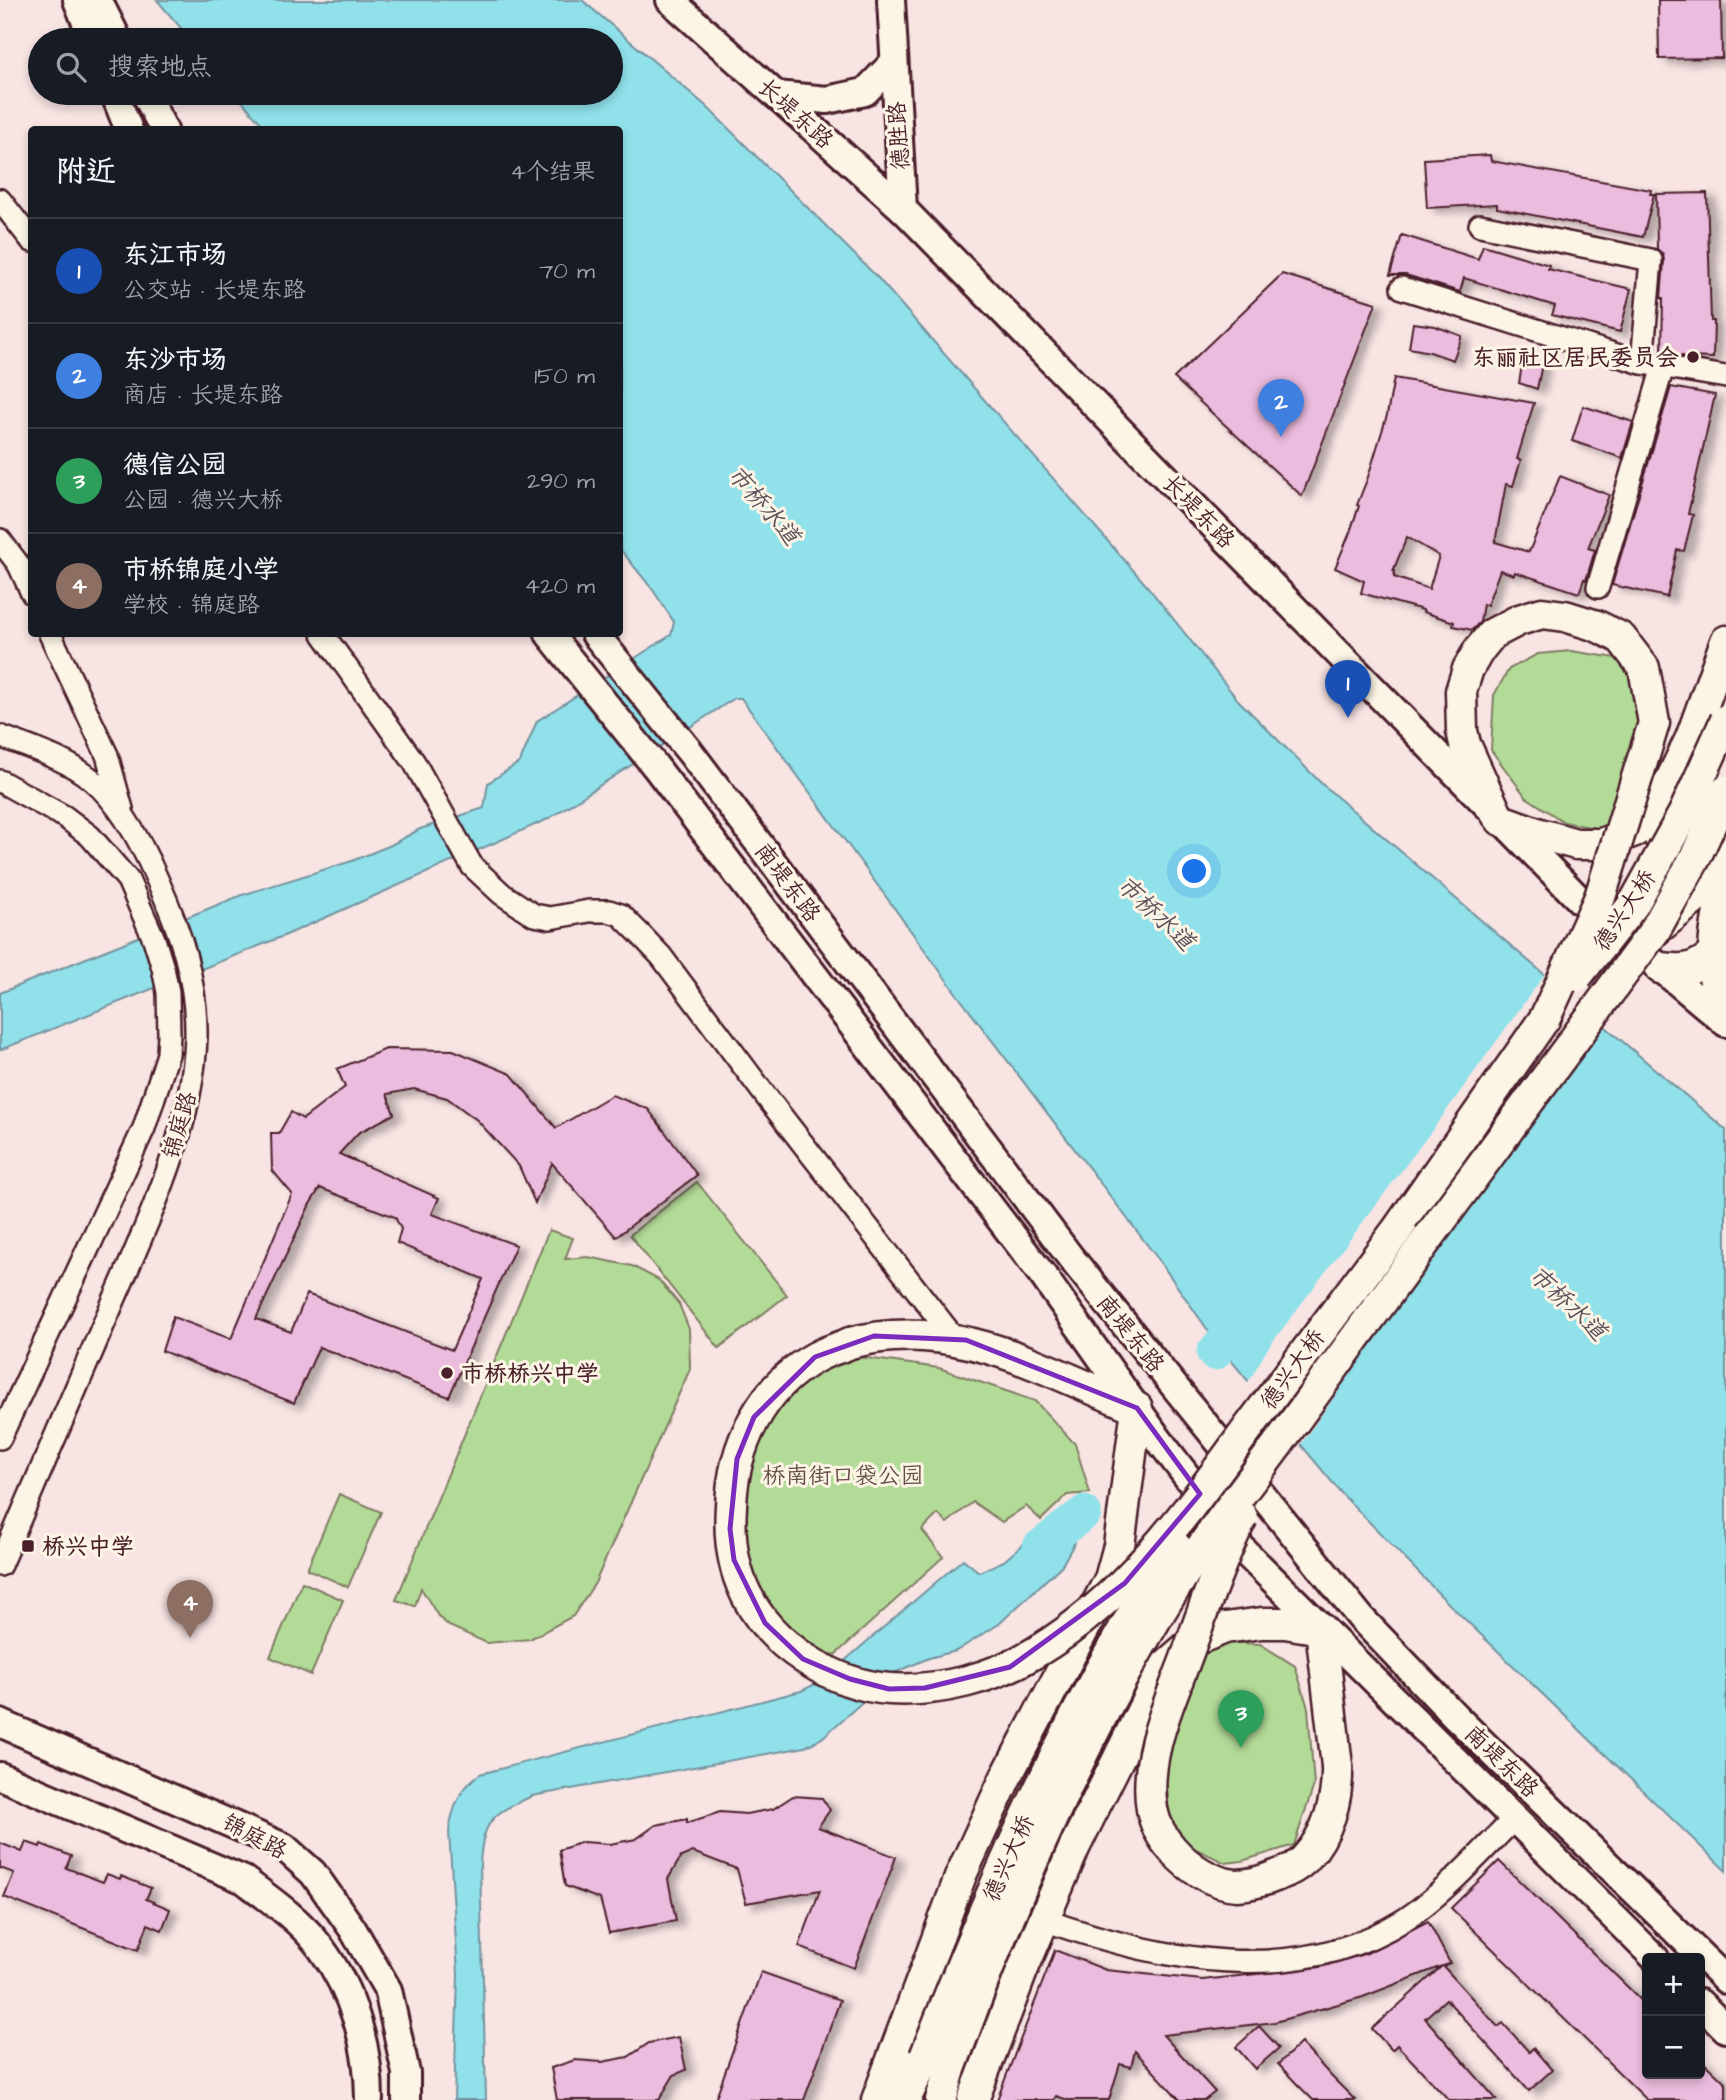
<!DOCTYPE html>
<html lang="zh">
<head>
<meta charset="utf-8">
<style>
  :root { --surface:#171b24; --page:#242831; --text:#f1f3f6; --muted:#9ea1a6; --line:#363941; --accent:#a6949b }
  body { margin:0; font-family:"Architects Daughter","LXGW WenKai TC",sans-serif; background:var(--page); color:var(--text) }
  .controls { position:absolute; right:21px; bottom:21px; display:grid; overflow:hidden; border-radius:7px; box-shadow:0 4px 10px #0003 }
  .controls button { width:63px; height:63px; display:grid; place-items:center; padding:0; border:0; border-bottom:2px solid var(--line); background:var(--surface); color:var(--text); font:35px sans-serif }
  .you { position:absolute; left:1195px; top:872px; width:24px; height:24px; margin:-18px; border:5px solid #fff; border-radius:50%; background:#1a73e8; box-shadow:0 0 0 10px #1a73e833 }
  .badge { display:grid; place-items:center; width:46px; height:46px; border-radius:50%; background:var(--accent); color:#fff; font-size:23px; font-weight:700 }
  .pin { position:absolute; translate:-50% -58px; filter:drop-shadow(0 2px 4px #0008) }
  .pin::after { content:''; position:absolute; top:37px; width:24px; height:21px; background:inherit; clip-path:polygon(0 0,100% 0,50% 100%) }
  .list { margin:0; padding:0; list-style:none }
  h2 { display:flex; justify-content:space-between; align-items:center; height:91px; margin:0; padding:0 28px; font-size:30px }
  h2 small { font-size:23px; font-weight:400; color:var(--muted) }
  .list li { display:grid; grid-template-columns:46px 1fr auto; gap:21px; align-items:center; box-sizing:border-box; height:105px; padding:0 28px; border-top:2px solid var(--line) }
  .list b { display:block; font-size:26px; white-space:nowrap }
  .list p { margin:0; font-size:23px; white-space:nowrap; color:var(--muted) }
  .list em { font-size:23px; font-style:normal; color:var(--muted) }
  .icon { flex:none; width:38px; height:38px; fill:none; stroke:currentColor; stroke-width:2; stroke-linecap:round; stroke-linejoin:round }
  .map { position:relative; flex:none; width:1726px; height:2100px; overflow:hidden }
  .search { position:absolute; background:var(--surface); box-shadow:0 4px 10px #0003; left:28px; top:28px; width:595px; height:77px; display:flex; align-items:center; gap:18px; box-sizing:border-box; padding:0 24px; border-radius:38px; color:var(--muted); font-size:26px }
  .panel { position:absolute; background:var(--surface); box-shadow:0 4px 10px #0003; left:28px; top:126px; width:595px; height:511px; border-radius:7px }
  .map>svg:first-child { display:block }
  .green { fill:#b3db98; stroke:#7e7d62; stroke-width:2 }
  .water { fill:#90e1ea; stroke:#74939e; stroke-width:2 }
  .pier { fill:#f7e4e3 }
  .lines { fill:none; stroke-linecap:round; stroke-linejoin:round }
  .river { stroke:#90e1ea; stroke-width:35 }
  .building { fill:#ecbcde; stroke:#4a1f2b; stroke-width:2; fill-rule:evenodd; filter:url(#shadow) }
  .minor-casing { stroke:#4a1f2b; stroke-width:26 }
  .tertiary-casing { stroke:#4a1f2b; stroke-width:32 }
  .secondary-casing { stroke:#4a1f2b; stroke-width:35 }
  .minor { stroke:#fcf5e5; stroke-width:21 }
  .tertiary { stroke:#fcf5e5; stroke-width:26 }
  .secondary { stroke:#fcf5e5; stroke-width:30 }
  .secondary-bridge-casing { stroke:#4a1f2b; stroke-width:35; stroke-linecap:butt }
  .secondary-bridge { stroke:#fcf5e5; stroke-width:30 }
  .marked { fill:none; stroke:#7b2cbf; stroke-width:5; stroke-linejoin:round }
  .poi-dot { fill:#4a1f2b; stroke:#fcf5e5; stroke-width:2.5 }
  .labels { text-anchor:middle; stroke-width:6; stroke-linejoin:round; paint-order:stroke }
  .street-label { font-size:23px; fill:#4a1f2b; stroke:#fcf5e5 }
  .poi-label { font-size:23px; font-weight:bold; fill:#4a1f2b; stroke:#fcf5e5; text-anchor:start }
  .park-label { font-size:23px; fill:#644e46; stroke:#fcf5e5 }
  .water-label { font-size:24px; font-style:italic; fill:#5c505b; stroke:#fcf5e5 }
</style>
</head>
<body>
<div class="map">
<svg width="1726" height="2100" viewBox="0 0 1726 2100">
  <defs>
    <filter id="shadow"><feDropShadow dx="8" dy="4.5" stdDeviation="3.5" flood-color="#0004"/></filter>
  </defs>
  <rect width="100%" height="100%" fill="#f7e4e3"/>
  <filter id="ink" filterUnits="userSpaceOnUse"><feTurbulence type="fractalNoise" baseFrequency=".0143" numOctaves="2"/><feDisplacementMap in="SourceGraphic" scale="14" xChannelSelector="R" yChannelSelector="G"/><feConvolveMatrix kernelMatrix="1 2 1 2 8 2 1 2 1" color-interpolation-filters="sRGB"/></filter>
  <g filter="url(#ink)">
    <g class="green">
      <path d="M1571 651 1622 659 1645 702 1640 738 1605 830 1564 822 1526 797 1491 750 1494 695 1509 669 1538 654Z"/>
      <path d="M697 1182 787 1295 719 1348 630 1235Z"/>
      <path d="M549 1230 573 1238 565 1259 588 1257 632 1266 659 1280 679 1304 689 1329 690 1369 595 1583 573 1616 530 1639 487 1643 449 1626 438 1616 421 1588 415 1606 396 1600Z"/>
      <path d="M844 1355 939 1368 1035 1401 1075 1444 1090 1493 1067 1495 1041 1520 1026 1506 1002 1522 973 1502 947 1523 938 1514 922 1530 943 1557 835 1655 820 1651 779 1630 747 1576 736 1500 774 1406Z"/>
      <path d="M339 1494 381 1512 348 1587 307 1569Z"/>
      <path d="M302 1582 343 1600 311 1675 270 1657Z"/>
      <path d="M1225 1642 1260 1644 1295 1666 1308 1708 1314 1785 1294 1845 1242 1861 1226 1863 1187 1845 1169 1816 1166 1769 1174 1728 1202 1652Z"/>
    </g>
    <g class="water">
      <path d="M157 0H582L706 106 878 278 1147 586 1238 700 1322 784 1726 1130V1871L1446 1601 1342 1494 1219 1346 1158 1259 959 997 741 698H735L548 819 286 935 0 1050V993L242 895 352 861 391 845 420 829 484 808 488 783 520 762 537 721 671 635 674 622 653 590 620 549V130L266 129 235 93H611V40H191Z"/>
      <path d="M1057 1515 1079 1518 1075 1542 1062 1565 999 1624 956 1651 929 1658 896 1672 822 1738 805 1747 532 1796C493 1814 483 1818 480 1864L486 2100H454L458 1974 449 1832C452 1809 460 1787 480 1774L801 1691 820 1682 963 1559 979 1572 1004 1561Z"/>
    </g>
    <path class="pier" d="M1547 971 1602 1018 1299 1447 1247 1384 1268 1348 1439 1121Z"/>
    <g class="lines">
      <g class="river">
        <path d="M1214 1353 1250 1310"/>
        <path d="M1040 1547 1084 1513"/>
      </g>
    </g>
    <g class="building">
      <path d="M1658 0H1721L1722 58 1659 59Z"/>
      <path d="M1490 155 1491 161 1651 190 1650 194H1654L1643 237 1497 208V204L1427 208 1424 159Z"/>
      <path d="M1707 193 1711 321H1714L1713 358 1688 357 1662 353 1663 298H1661L1664 261 1663 254 1657 249 1656 194Z"/>
      <path d="M1402 235 1478 259 1483 245 1549 265 1548 269 1631 289 1620 332 1552 315 1555 306 1464 278 1460 292 1406 275H1390Z"/>
      <path d="M1282 274 1376 303 1302 496 1174 378Z"/>
      <path d="M1413 323 1435 326 1462 336 1453 360 1430 352 1409 348Z"/>
      <path d="M1523 360 1542 364 1537 389 1519 383Z"/>
      <path d="M1394 378 1534 403 1517 459 1521 460 1513 486 1506 484 1495 542 1529 552 1560 476 1609 495 1588 548 1595 550 1586 580 1584 579 1579 593 1515 572 1514 575 1500 570 1487 605 1483 604 1480 622 1472 630 1453 626 1454 622 1423 612V610L1361 593 1364 581 1335 568 1349 535 1359 506 1357 505 1368 477 1387 415ZM1407 537 1439 556 1429 589 1394 577 1395 571H1393Z"/>
      <path d="M1671 387 1715 395 1688 514 1693 515 1684 551 1677 550 1667 597 1612 585Z"/>
      <path d="M1583 406 1633 422 1622 458 1572 441Z"/>
      <path d="M386 1049 453 1050 511 1074 556 1128 612 1095 648 1109 697 1175 616 1237 552 1163 535 1203 519 1166 477 1120 447 1098 414 1089 387 1094 394 1114 358 1133 339 1154 439 1198 432 1214 516 1245 449 1397 319 1347 294 1403 162 1351 173 1317 231 1339 292 1194 272 1170 271 1133H279L291 1112 303 1119 345 1087 337 1069ZM320 1188 395 1217 401 1229 397 1243 483 1279 452 1350 307 1294 291 1332 256 1319 310 1204Z"/>
      <path d="M793 1796 822 1798 830 1810 818 1827 896 1857 854 1968 799 1947 820 1890 746 1903 737 1869 693 1852 681 1857 668 1879 676 1921 609 1933 600 1899 565 1886 559 1850 583 1842 610 1844 636 1839 656 1825 687 1819V1823L720 1812 746 1814 773 1809Z"/>
      <path d="M26 1842 40 1847 41 1844 71 1856 66 1868 103 1882 107 1874 120 1879 121 1876 151 1888 146 1899 170 1909 162 1930 148 1924 138 1950 4 1897 14 1873 0 1868V1843L22 1852Z"/>
      <path d="M1499 1861 1647 2006V2074H1700V2058L1726 2083V2100H1647L1451 1908Z"/>
      <path d="M1428 1921 1450 1963 1443 1966 1498 2027 1503 2023 1529 2052 1533 2048 1552 2070 1529 2091 1446 1999 1425 2018 1497 2100H1449L1397 2045 1392 2050 1372 2029 1442 1966 1363 1997 1275 2022 1163 2035 1215 2092 1205 2100H1180L1135 2051 1131 2067 1120 2064 1109 2100H1068L1056 2096 1054 2100H997L1055 1950 1106 1970 1202 1980 1321 1967 1367 1953Z"/>
      <path d="M761 1972 840 2000 804 2100H715Z"/>
      <path d="M1259 2026 1279 2048 1255 2069 1236 2047Z"/>
      <path d="M679 2037 686 2070 674 2075 659 2100H557L551 2068 575 2060 602 2062 628 2057 649 2043Z"/>
      <path d="M1301 2043 1331 2076 1355 2100H1313L1298 2085 1278 2064Z"/>
    </g>
    <g class="lines">
      <g class="minor-casing">
        <g id="minor">
          <path d="M0 200 32 241"/>
          <path d="M1480 225 1651 260 1642 363"/>
          <path d="M1402 288 1642 363 1726 377"/>
          <path d="M0 540 19 565 32 593"/>
          <path d="M1598 587 1663 367"/>
          <path d="M50 634 107 755 122 809"/>
          <path d="M323 634 414 762 472 866 502 894 534 915 550 918 589 911H609L621 915 640 934 661 956 765 1095 954 1338"/>
          <path d="M0 736C30 748 65 758 91 779 121 804 142 844 157 879 180 930 197 980 196 1037 193 1129 147 1224 111 1307 74 1393 37 1479 0 1565"/>
          <path d="M0 781 65 817 90 836 128 880 154 939 163 968 168 992 169 1034 168 1054 144 1128 0 1438"/>
          <path d="M1044 1920C1158 1960 1294 1989 1404 1920 1445 1893 1479 1854 1514 1819"/>
        </g>
      </g>
      <g class="tertiary-casing">
        <g id="tertiary">
          <path d="M77 0 93 40"/>
          <path d="M98 0 118 40"/>
          <path d="M670 0 903 209 1580 900 1726 1023"/>
          <path d="M891 0 903 209"/>
          <path d="M114 93 129 130"/>
          <path d="M145 93 164 130"/>
          <path d="M776 95 827 100 865 92 893 63"/>
          <path d="M549 634 655 766 1044 1277 1159 1440 1244 1551 1655 1958"/>
          <path d="M595 634 690 752 1071 1258 1361 1618 1456 1717 1726 1980"/>
          <path d="M0 1723 284 1847 313 1873 352 1928 388 1990 406 2073V2100"/>
          <path d="M0 1776 244 1880C271 1900 301 1921 321 1948 353 1991 369 2047 369 2100"/>
          <path d="M1700 2003 1726 2029"/>
        </g>
      </g>
      <g class="secondary-casing">
        <g id="secondary">
          <path d="M1465 744 1497 815"/>
          <path d="M1501 820 1540 834 1576 844H1601L1635 831 1658 807 1691 738 1726 641"/>
          <path d="M1656 825V830L1667 852C1696 860 1700 859 1726 846"/>
          <path d="M1726 878C1718 914 1708 957 1717 994 1718 1001 1723 1008 1726 1014"/>
          <path d="M1656 930 1726 873"/>
          <path d="M1660 968C1685 971 1695 970 1715 953"/>
          <path d="M850 1343C953 1315 1044 1370 1137 1408L1119 1546 1110 1579 1005 1779 961 1875 877 2100"/>
          <path d="M1249 1427 1397 1230 1545 1018"/>
          <path d="M1278 1444 1429 1237"/>
          <path d="M905 2100 925 2057"/>
          <path d="M941 2100 950 2069"/>
          <path d="M973 2100 1022 1971 1075 1846 1164 1667 1195 1640 1225 1628 1262 1623H1285L1321 1629 1337 1766"/>
        </g>
      </g>
      <use href="#minor" class="minor"/>
      <use href="#tertiary" class="tertiary"/>
      <use href="#secondary" class="secondary"/>
      <g class="secondary-bridge-casing">
        <g id="secondary-bridge">
          <path d="M1465 744 1462 731 1461 691 1468 669 1479 650 1492 634 1519 620 1542 613 1565 616 1597 626 1621 638 1644 668 1654 723 1600 897 1545 1018"/>
          <path d="M1577 976 1633 905 1684 813 1726 720"/>
          <path d="M1429 1237 1655 930 1695 858 1726 791"/>
          <path d="M850 1343C839 1348 827 1351 816 1357 761 1387 733 1446 731 1506 729 1536 732 1566 746 1594 770 1645 833 1685 890 1689 940 1692 994 1678 1036 1652 1127 1597 1188 1511 1249 1427"/>
          <path d="M1242 1517C1220 1561 1205 1605 1189 1650 1171 1700 1143 1755 1152 1809 1155 1826 1162 1838 1173 1850 1188 1867 1213 1884 1237 1885 1250 1885 1266 1880 1278 1875 1287 1872 1298 1866 1305 1859 1328 1834 1338 1800 1337 1766"/>
          <path d="M925 2057C982 1912 1043 1767 1122 1632 1139 1603 1158 1575 1176 1547"/>
          <path d="M950 2069C1013 1897 1085 1727 1185 1572 1213 1528 1247 1486 1278 1444"/>
        </g>
      </g>
      <use href="#secondary-bridge" class="secondary-bridge"/>
    </g>
  </g>
  <path class="marked" d="M874 1336 966 1340 1137 1408 1200 1494 1125 1583 1010 1667 925 1688 889 1689 850 1679 803 1659 765 1623 734 1560 730 1529 737 1459 754 1417 815 1357Z"/>
  <g class="poi-dot">
    <circle cx="1693" cy="357" r="7"/>
    <circle cx="447" cy="1373" r="7"/>
    <rect x="21" y="1539" width="14" height="14" rx="3.5"/>
  </g>
  <g class="labels">
    <g class="street-label">
      <text transform="translate(796 113) rotate(42)" y="8">长堤东路</text>
      <text transform="translate(898 136) rotate(-94)" y="8">德胜路</text>
      <text transform="translate(1199 511) rotate(46)" y="8">长堤东路</text>
      <text transform="translate(788 882) rotate(53)" y="8">南堤东路</text>
      <text transform="translate(1624 910) rotate(-56)" y="8">德兴大桥</text>
      <text transform="translate(179 1125) rotate(-74)" y="8">锦庭路</text>
      <text transform="translate(1131 1333) rotate(51)" y="8">南堤东路</text>
      <text transform="translate(1292 1369) rotate(-54)" y="8">德兴大桥</text>
      <text transform="translate(1502 1761) rotate(44)" y="8">南堤东路</text>
      <text transform="translate(255 1836) rotate(28)" y="8">锦庭路</text>
      <text transform="translate(1008 1858) rotate(-66)" y="8">德兴大桥</text>
    </g>
    <g class="poi-label">
      <text x="1679" y="365" text-anchor="end">东丽社区居民委员会</text>
      <text x="461" y="1381">市桥桥兴中学</text>
      <text x="42" y="1554">桥兴中学</text>
    </g>
    <g class="park-label">
      <text x="843" y="1483">桥南街口袋公园</text>
    </g>
    <g class="water-label">
      <text transform="translate(764 505) rotate(49)" y="8">市桥水道</text>
      <text transform="translate(1156 913) rotate(43)" y="8">市桥水道</text>
      <text transform="translate(1568 1303) rotate(43)" y="8">市桥水道</text>
    </g>
  </g>
</svg>
<div class="controls">
<button>+</button>
<button>−</button>
</div>
<div class="you"></div>
<div class="pin badge" style="left:1348px;top:718px;background:#1a4fb4">1</div>
<div class="pin badge" style="left:1281px;top:437px;background:#3f7fe0">2</div>
<div class="pin badge" style="left:1241px;top:1748px;background:#2e9e5b">3</div>
<div class="pin badge" style="left:190px;top:1638px;background:#8d6e63">4</div>
<div class="search"><svg class="icon" aria-label="search" viewBox="0 0 24 24"><circle cx="10" cy="10" r="6"/><path d="M15 15l6 6"/></svg>搜索地点</div>
<section class="panel">
<h2>附近<small>4个结果</small></h2>
<ul class="list">
<li><span class="badge" style="background:#1a4fb4">1</span><div><b>东江市场</b><p>公交站 · 长堤东路</p></div><em>70 m</em></li>
<li><span class="badge" style="background:#3f7fe0">2</span><div><b>东沙市场</b><p>商店 · 长堤东路</p></div><em>150 m</em></li>
<li><span class="badge" style="background:#2e9e5b">3</span><div><b>德信公园</b><p>公园 · 德兴大桥</p></div><em>290 m</em></li>
<li><span class="badge" style="background:#8d6e63">4</span><div><b>市桥锦庭小学</b><p>学校 · 锦庭路</p></div><em>420 m</em></li>
</ul>
</section>
</div>
</body>
</html>
